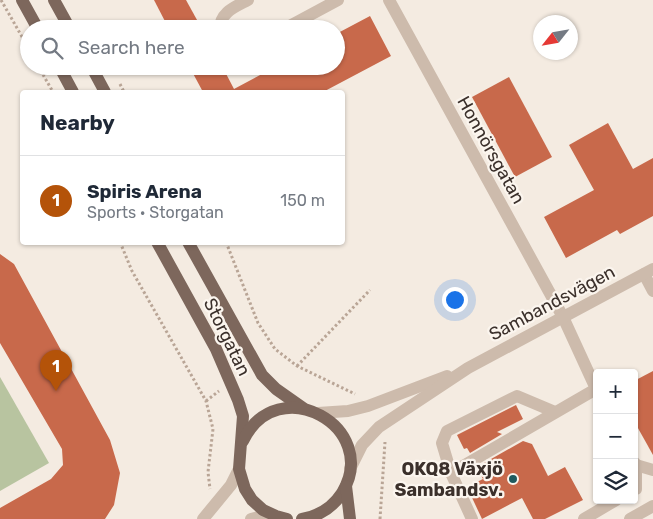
<!DOCTYPE html>
<html lang="en">
<head>
<meta charset="utf-8">
<style>
  :root { --surface:#fff; --page:#f6f6f7; --text:#1f2937; --muted:#747a83; --line:#e0e1e3; --accent:#b45309 }
  body { margin:0; font-family:Rubik,sans-serif; background:var(--page); color:var(--text) }
  .controls { position:absolute; right:15px; bottom:15px; display:grid; overflow:hidden; border-radius:5px; box-shadow:0 1px 4px #0004 }
  .controls button { width:45px; height:45px; display:grid; place-items:center; padding:0; border:0; border-bottom:1px solid var(--line); background:var(--surface); color:var(--text); font:25px sans-serif }
  .compass { position:absolute; left:533px; top:15px; width:45px; height:45px; border-radius:50%; background:var(--surface); box-shadow:0 1px 4px #0004; rotate:239deg }
  .you { position:absolute; left:454px; top:299px; width:18px; height:18px; margin:-12px; border:4px solid #fff; border-radius:50%; background:#1a73e8; box-shadow:0 0 0 8px #1a73e833 }
  .badge { display:grid; place-items:center; width:32px; height:32px; border-radius:50%; background:var(--accent); color:#fff; font-size:16px; font-weight:700 }
  .pin { position:absolute; translate:-50% -41px; filter:drop-shadow(0 1px 2px #0008) }
  .pin::after { content:''; position:absolute; top:26px; width:18px; height:15px; background:inherit; clip-path:polygon(0 0,100% 0,50% 100%) }
  .list { margin:0; padding:0; list-style:none }
  h2 { display:flex; justify-content:space-between; align-items:center; height:65px; margin:0; padding:0 20px; font-size:21px }
  h2 small { font-size:16px; font-weight:400; color:var(--muted) }
  .list li { display:grid; grid-template-columns:32px 1fr auto; gap:15px; align-items:center; box-sizing:border-box; height:90px; padding:0 20px; border-top:1px solid var(--line) }
  .list b { display:block; font-size:19px; white-space:nowrap }
  .list p { margin:0; font-size:16px; white-space:nowrap; color:var(--muted) }
  .list em { font-size:16px; font-style:normal; color:var(--muted) }
  .icon { flex:none; width:28px; height:28px; fill:none; stroke:currentColor; stroke-width:2; stroke-linecap:round; stroke-linejoin:round }
  .map { position:relative; flex:none; width:653px; height:519px; overflow:hidden }
  .search { position:absolute; background:var(--surface); box-shadow:0 1px 4px #0004; left:20px; top:20px; width:325px; height:55px; display:flex; align-items:center; gap:12px; box-sizing:border-box; padding:0 18px; border-radius:28px; color:var(--muted); font-size:19px }
  .panel { position:absolute; background:var(--surface); box-shadow:0 1px 4px #0004; left:20px; top:90px; width:325px; height:155px; border-radius:5px }
  .map>svg:first-child { display:block }
  .garden { fill:#b8c4a0 }
  .building { fill:#c8694b }
  .lines { fill:none; stroke-linecap:round; stroke-linejoin:round }
  .path { stroke:#b9a596; stroke-width:3; stroke-dasharray:2.5 2.5; stroke-linecap:butt }
  .minor { stroke:#cdbbac; stroke-width:12 }
  .major { stroke:#7d675c; stroke-width:12 }
  .poi-dot { fill:#1f5a5e; stroke:#fbf5ee; stroke-width:2 }
  .labels { text-anchor:middle; stroke-width:4.5; stroke-linejoin:round; paint-order:stroke }
  .street-label { font-size:18px; fill:#3b302b; stroke:#fbf5ee }
  .poi-label { font-size:18px; font-weight:bold; fill:#3b302b; stroke:#fbf5ee; text-anchor:end }
</style>
</head>
<body>
<div class="map">
<svg width="653" height="519" viewBox="0 0 653 519">
  <rect width="100%" height="100%" fill="#f4ebe1"/>
  <path class="garden" d="M0 377 49 463 0 491Z"/>
  <g class="building">
    <path d="M154 0H186L202 29H169Z"/>
    <path d="M370 16 391 56 323 92H203L189 66H222L234 89 277 66H336V34Z"/>
    <path d="M509 77 552 157 515 177 472 97Z"/>
    <path d="M608 123 633 169 653 158V216L620 234 617 230 566 258 544 217 594 190 569 145Z"/>
    <path d="M0 254 14 264 110 440 120 473 114 505 105 519H0V508L51 479 63 465 62 449 0 343Z"/>
    <path d="M653 371V455L634 421V381Z"/>
    <path d="M516 405 523 419 497 432 502 434 470 453 467 448 464 449 457 435Z"/>
    <path d="M523 441 532 444 548 476 565 467 583 500 545 519H533L522 498 482 519 467 487 483 479 477 467Z"/>
  </g>
  <g class="lines">
    <g class="path">
      <path d="M1 0 29 49"/>
      <path d="M85 21 89 29"/>
      <path d="M38 66 53 92"/>
      <path d="M120 84 124 92"/>
      <path d="M120 242 132 271 206 401 213 429 208 472 210 489"/>
      <path d="M226 242 258 323 275 349 297 366 355 394"/>
      <path d="M297 366 370 290"/>
      <path d="M206 401 219 391"/>
      <path d="M380 519 385 442"/>
    </g>
    <g class="minor">
      <path d="M389 0 563 317 597 391"/>
      <path d="M220 29C220 12 235 7 248 0"/>
      <path d="M284 29 338 0"/>
      <path d="M644 274 653 291"/>
      <path d="M318 413 348 411 368 406 447 376"/>
      <path d="M634 462 636 465V489L634 490"/>
      <path d="M636 465 653 470"/>
      <path d="M350 469 362 445 379 427 468 368 653 269"/>
      <path d="M451 473 442 443 447 431 517 396 555 412"/>
      <path d="M203 519 231 485 239 469"/>
      <path d="M251 519 270 514"/>
      <path d="M472 519 451 473 596 389"/>
      <path d="M584 519 616 500"/>
      <path d="M630 519 653 506"/>
    </g>
    <g class="major">
      <path d="M22 0 38 29"/>
      <path d="M54 0 70 29"/>
      <path d="M59 66 73 92"/>
      <path d="M91 66 105 92"/>
      <path d="M157 242 216 349 238 400 243 416 239 469 245 489 252 500 263 510 276 516 287 519"/>
      <path d="M188 242 262 375 276 389 303 408"/>
      <path d="M243 441C277 369 382 427 342 493 333 507 319 516 302 519"/>
      <path d="M346 486 350 519"/>
    </g>
  </g>
  <circle class="poi-dot" cx="513" cy="479" r="5"/>
  <g class="labels">
    <g class="street-label">
      <text transform="translate(491 150) rotate(61)" y="6">Honnörsgatan</text>
      <text transform="translate(552 303) rotate(-28)" y="6">Sambandsvägen</text>
      <text transform="translate(227 337) rotate(64)" y="6">Storgatan</text>
    </g>
    <g class="poi-label">
      <text x="503" y="475">OKQ8 Växjö<tspan x="503" dy="21">Sambandsv.</tspan></text>
    </g>
  </g>
</svg>
<div class="controls">
<button>+</button>
<button>−</button>
<button><svg class="icon" aria-label="layers" viewBox="0 0 24 24"><path d="M12 4l9 5-9 5-9-5zM3 14l9 5 9-5"/></svg></button>
</div>
<svg class="compass" viewBox="-18 -18 36 36"><path d="M0-13l5 13h-10z" fill="#e53935"/><path d="M0 13l5-13h-10z" fill="#747a83"/></svg>
<div class="you"></div>
<div class="pin badge" style="left:56px;top:391px">1</div>
<div class="search"><svg class="icon" aria-label="search" viewBox="0 0 24 24"><circle cx="10" cy="10" r="6"/><path d="M15 15l6 6"/></svg>Search here</div>
<section class="panel">
<h2>Nearby<small></small></h2>
<ul class="list">
<li><span class="badge">1</span><div><b>Spiris Arena</b><p>Sports · Storgatan</p></div><em>150 m</em></li>
</ul>
</section>
</div>
</body>
</html>
